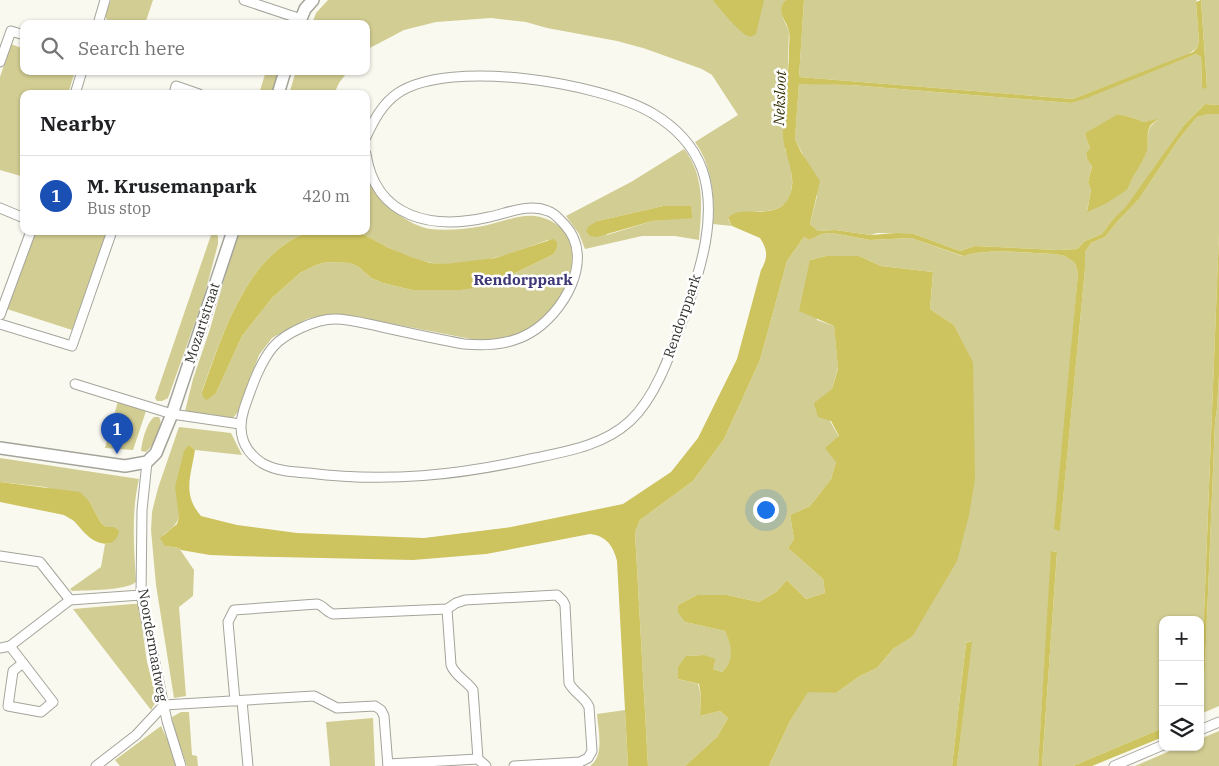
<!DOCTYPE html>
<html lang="en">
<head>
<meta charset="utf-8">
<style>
  :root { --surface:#fff; --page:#f2f2f2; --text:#202124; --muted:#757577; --line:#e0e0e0; --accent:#0b8043 }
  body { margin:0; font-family:"IBM Plex Serif",serif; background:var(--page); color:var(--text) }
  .controls { position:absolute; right:15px; bottom:15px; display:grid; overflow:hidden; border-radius:10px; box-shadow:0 1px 4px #0004 }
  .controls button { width:45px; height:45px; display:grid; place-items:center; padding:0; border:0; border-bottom:1px solid var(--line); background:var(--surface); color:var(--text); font:25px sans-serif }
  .you { position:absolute; left:765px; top:509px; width:18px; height:18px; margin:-12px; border:4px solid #fff; border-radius:50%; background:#1a73e8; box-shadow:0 0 0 8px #1a73e833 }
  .badge { display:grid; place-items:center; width:32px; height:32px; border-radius:50%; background:var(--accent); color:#fff; font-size:16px; font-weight:700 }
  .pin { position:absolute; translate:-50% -41px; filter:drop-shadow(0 1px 2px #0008) }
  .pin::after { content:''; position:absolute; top:26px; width:18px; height:15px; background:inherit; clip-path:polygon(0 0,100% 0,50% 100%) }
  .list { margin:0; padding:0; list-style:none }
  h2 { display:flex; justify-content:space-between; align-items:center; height:65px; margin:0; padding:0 20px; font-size:21px }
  h2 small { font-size:16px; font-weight:400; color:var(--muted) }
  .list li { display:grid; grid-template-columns:32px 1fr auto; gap:15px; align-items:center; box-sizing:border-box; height:80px; padding:0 20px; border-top:1px solid var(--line) }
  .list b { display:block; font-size:19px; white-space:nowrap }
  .list p { margin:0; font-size:16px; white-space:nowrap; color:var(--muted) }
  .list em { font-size:16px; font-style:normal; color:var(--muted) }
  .icon { flex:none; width:28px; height:28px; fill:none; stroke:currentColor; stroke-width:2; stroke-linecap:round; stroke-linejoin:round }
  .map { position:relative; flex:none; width:1219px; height:766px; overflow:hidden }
  .search { position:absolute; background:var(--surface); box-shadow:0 1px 4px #0004; left:20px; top:20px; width:350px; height:55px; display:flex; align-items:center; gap:12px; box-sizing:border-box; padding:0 18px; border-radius:10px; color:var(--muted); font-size:19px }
  .panel { position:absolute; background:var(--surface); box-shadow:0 1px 4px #0004; left:20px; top:90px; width:350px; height:145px; border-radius:10px }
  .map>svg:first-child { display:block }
  .green { fill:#d2cd92; fill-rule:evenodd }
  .water { fill:#cdc35f }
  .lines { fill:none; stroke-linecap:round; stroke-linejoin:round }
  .street-casing { stroke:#a5a49b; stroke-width:11 }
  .secondary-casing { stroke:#a5a49b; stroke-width:14 }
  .street { stroke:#fff; stroke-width:9 }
  .secondary { stroke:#fff; stroke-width:11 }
  .labels { text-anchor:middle; stroke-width:5; stroke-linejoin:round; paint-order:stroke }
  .street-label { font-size:14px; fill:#31312d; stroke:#fff }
  .water-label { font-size:15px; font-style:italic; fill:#342f03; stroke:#fff }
  .neighbourhood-label { font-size:15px; font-weight:bold; fill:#3e3976; stroke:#fff }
</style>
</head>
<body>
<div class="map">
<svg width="1219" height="766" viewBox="0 0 1219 766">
  <rect width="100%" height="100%" fill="#faf9f0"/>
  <g class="green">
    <path d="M111 0H153L145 24H109L105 16Z"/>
    <path d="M328 0H786C777 10 784 20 789 31L785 150C791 160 792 172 792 184 790 223 751 206 730 216L728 219 732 226 713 224C715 197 712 165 695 142L738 115 712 75 702 69 643 48 617 41 547 28 526 22 491 18 436 22 404 30 366 50V24H312L316 13Z"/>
    <path d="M804 0H1197L1196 2 1199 42 1197 48 1187 55 1073 99 799 77Z"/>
    <path d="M1201 0H1219V105L1205 104 1184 125 1125 209 1112 220 1102 234 1085 241 1077 249 1058 250 975 246 960 251 914 234 877 233 871 235 835 230 818 231 810 224 817 196 807 163 795 139 799 83 851 85 1071 103 1196 54 1201 57 1202 87H1207ZM1118 114C1125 116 1136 118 1143 122L1158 120C1144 129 1150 135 1147 148 1144 163 1132 174 1128 189L1087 211 1091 190 1088 182 1092 165 1087 159 1086 154 1090 148 1085 135C1095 126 1107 122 1118 114Z"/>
    <path d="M11 44 24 49V71H75L68 94H24V177L0 170V77Z"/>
    <path d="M266 71H279L272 94H259Z"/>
    <path d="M296 71H348L339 83 334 94H289Z"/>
    <path d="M1209 114H1219V233L1201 691H1204L1215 422 1217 409 1219 375V706L1203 713 1200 705V620H1163V728L1073 766H1042L1057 552 1052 551 1038 766H957L971 641 966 643 952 766H769L790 721 808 691 836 693 860 676 877 668 893 649 912 637 973 411V363L954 325 930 309 933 272 881 266 859 256H826L810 260 817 320 834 326 838 368 832 389 830 421 839 437 836 462 831 479 810 506 790 515 794 539 788 548 823 579 825 593 806 599 787 580 776 592 759 602 727 595H697L678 605 685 622 725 631C733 648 736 658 722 672L713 669 704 655 686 656 678 679 698 684 701 696 700 716 720 711 728 718 717 737 685 766H648L635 532 640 520 693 481 724 439 760 360 787 261 804 237 809 240 822 234 832 233 870 240 911 238 962 256 975 253 999 251 1054 254 1065 256 1075 263 1078 273 1063 446 1060 530 1085 269V252L1091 243 1105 237 1117 222 1139 199 1179 139 1197 117Z"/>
    <path d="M684 149C705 176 702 208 699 240L675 236H642L585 249 579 234 566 216 631 182ZM663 206 671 219 652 221 607 235 598 221Z"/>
    <path d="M366 166C368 172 368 179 371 185 379 203 410 226 430 229 447 231 466 229 483 226 498 223 520 214 535 216 569 221 580 251 569 282 564 299 547 314 533 325 516 338 498 341 476 340L347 315 319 316 307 319 272 338 259 355 237 413 233 418 185 411 193 379 210 329 238 231H312C247 251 223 334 202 391L216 393 242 336 272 298 300 273 316 265 327 262 350 263 359 267 371 278 383 283 412 290H461L505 278 554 254 557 248 548 240C512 253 471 269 432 263 405 258 381 244 357 231H366Z"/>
    <path d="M35 231H107L72 330 7 309 30 242Z"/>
    <path d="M214 232 218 236V244L204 297 168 398 162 401H157L155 398 211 235Z"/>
    <path d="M118 401 146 411 133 450 105 448Z"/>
    <path d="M154 417H159C165 429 154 444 146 452L141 451C142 441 146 424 154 417Z"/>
    <path d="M179 427 231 433 242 455 195 450 189 445 179 517C176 526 171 529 163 535L165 546 179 548 194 570 193 596 179 607 186 696 174 698 156 585 151 530 152 512 158 488Z"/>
    <path d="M0 458 139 479C131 513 134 547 136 582 125 591 88 590 72 591L70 589 101 567 105 544 110 543 106 527 101 523 89 501 45 487 0 482Z"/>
    <path d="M132 604H138L139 606 147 662 157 700 151 710 73 609Z"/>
    <path d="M625 710 628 766H590C605 755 598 730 597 714Z"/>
    <path d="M181 712H189L192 755 197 756 198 766H187L174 729 172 717Z"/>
    <path d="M373 718 375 766H330L326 722Z"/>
    <path d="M161 726 168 741 176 766H120L115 760Z"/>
    <path d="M1219 731V766H1135L1179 747H1200V739Z"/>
  </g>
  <g class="water">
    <path d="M713 0H764L756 34C752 36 752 37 748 36 740 33 719 8 713 0Z"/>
    <path d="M786 0H804L799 77 1073 99 1193 52 1197 48 1199 42 1196 2 1201 0 1207 87 1205 89 1202 87 1201 57 1196 54 1087 98 1071 103 851 85 799 84 795 139 801 152 820 181 810 224 818 231 835 230 871 235 897 233 914 234 960 251 975 246 1058 250 1077 249 1085 241 1102 234 1112 220 1125 208 1184 125 1205 104 1219 105V114H1209L1197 117 1179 139 1139 199 1117 222 1105 237 1091 243 1085 252V269L1060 531 1054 529 1078 273 1075 263 1065 256 1054 254 999 251 975 253 963 256 911 238 870 240 832 233 822 234 809 240 804 237 787 261 760 360 724 439 693 481 640 520 635 532 648 766H628L617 561C613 545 606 536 590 534L486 554 413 560 236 556 210 555 181 550 179 548 165 546 160 538 177 524 179 517 175 487 184 451 189 445 195 450C191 476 182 494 201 516L237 525 297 533 424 538 511 527 623 504 671 472 698 438 737 359 761 270C768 258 768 250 760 238L732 226 728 218C740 203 777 223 789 197 799 176 783 154 783 134 782 106 789 78 789 50 789 44 790 37 789 31 786 20 775 11 786 0Z"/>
    <path d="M1118 114C1125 116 1136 118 1143 122L1159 119C1156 121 1152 123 1150 126 1146 134 1149 142 1147 150 1143 164 1132 175 1128 189L1105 204 1087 212 1091 190 1088 182 1092 166 1087 159 1086 153 1090 148 1085 135 1087 132Z"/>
    <path d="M663 206H691L692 218 652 221 597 237 590 236 586 231 589 226 598 221Z"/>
    <path d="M312 231H357L389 248 411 257 430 263 446 264 495 258 553 239 557 242V248L554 254 505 278 484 286 461 290H412L383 283 371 278 359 267 350 263 327 262 316 265 300 273 272 298 242 336 216 393 207 400 203 397 202 392C223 334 247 251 312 231Z"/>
    <path d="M1219 233V375L1217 409 1215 422 1204 691H1201Z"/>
    <path d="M826 256H859L881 266 933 272 930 309 954 325 973 362 975 479 969 515 957 561 912 637 893 649 877 668 860 676 836 693 808 692 790 721 769 766H685L717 737 728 718 720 711 700 716 701 696 699 684 678 679V667L686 656 704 655 715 659 713 669 722 672C735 659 732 647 725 631L685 622 678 612V605L697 595H727L759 602 776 592 787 580 806 599 825 593 823 579 788 548 794 539 790 515 810 506 831 479 836 462 825 448 839 436 831 421 818 417 814 403 832 389 838 369 834 326 799 311 810 260Z"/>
    <path d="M0 482 80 492 89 501 101 523 106 527H114L119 531C116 548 99 546 88 536 83 532 79 526 74 521 71 519 67 517 64 515L0 502Z"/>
    <path d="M1051 551 1057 552 1042 766H1038Z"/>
    <path d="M972 641 957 766H952L966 643Z"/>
    <path d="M1163 728V737L1092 766H1073Z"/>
  </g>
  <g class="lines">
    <g class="street-casing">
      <g id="street">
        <path d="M244 0 301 19"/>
        <path d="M98 24 105 0"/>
        <path d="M0 62 11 31 24 35"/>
        <path d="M75 94 82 71"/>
        <path d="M174 94 176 86 199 94"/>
        <path d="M366 137C374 120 382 104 398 93 451 58 600 83 652 113 674 126 693 145 702 169 718 214 701 268 686 311 673 346 658 395 630 421 604 445 569 451 535 458 459 475 387 483 309 473 294 472 275 471 262 463 242 450 237 431 244 409 251 389 259 364 273 347 285 333 316 319 335 319 350 319 367 324 382 327 409 333 436 339 464 344 486 346 510 345 530 333 563 314 596 259 565 225 560 220 555 213 548 211 529 203 508 213 489 217 433 230 376 219 366 154"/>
        <path d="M0 208 24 218"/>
        <path d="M0 315 31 231"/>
        <path d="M0 324 72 346 112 231"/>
        <path d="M75 384 172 414 240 424"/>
        <path d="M147 462 142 510 141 595 167 721 181 766"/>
        <path d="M0 556 40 562 70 600"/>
        <path d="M447 609 451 665C455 676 467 681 473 690L478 759 486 766"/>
        <path d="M10 646 70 600 141 595"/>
        <path d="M0 648 10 646 23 663"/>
        <path d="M23 663 53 702 41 712 8 706 13 671Z"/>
        <path d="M235 701 228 622 234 610 317 604C323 605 326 612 333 614L447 609 456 603 465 600 557 595 563 601 565 605 569 683C574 693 585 697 589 707L592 751 588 758 580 762 514 766"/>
        <path d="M242 701 248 766"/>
        <path d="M164 705 314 696 337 708 375 706 381 710 384 716 388 766"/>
        <path d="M1200 730 1219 722"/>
        <path d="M388 764 478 759"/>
        <path d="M96 766 136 735 164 705"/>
        <path d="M1114 766 1163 745"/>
      </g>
    </g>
    <g class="secondary-casing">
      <g id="secondary">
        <path d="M299 24 305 9 313 0"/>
        <path d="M278 94 285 71"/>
        <path d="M0 448 125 466 147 462 156 453 172 414 233 231"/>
      </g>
    </g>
    <use href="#street" class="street"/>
    <use href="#secondary" class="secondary"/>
  </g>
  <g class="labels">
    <g class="street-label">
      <text transform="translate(682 316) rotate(-71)" y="5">Rendorppark</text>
      <text transform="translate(202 323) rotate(-72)" y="5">Mozartstraat</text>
      <text transform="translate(153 645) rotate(80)" y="5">Noordermaatweg</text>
    </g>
    <g class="water-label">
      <text transform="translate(780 98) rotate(-88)" y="5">Neksloot</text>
    </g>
    <g class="neighbourhood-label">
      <text x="523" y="285">Rendorppark</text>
    </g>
  </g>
</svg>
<div class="controls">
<button>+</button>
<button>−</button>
<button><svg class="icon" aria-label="layers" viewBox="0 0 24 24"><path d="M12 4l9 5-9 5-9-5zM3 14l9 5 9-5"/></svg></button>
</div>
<div class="you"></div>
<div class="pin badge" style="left:117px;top:454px;background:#1a4fb4">1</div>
<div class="search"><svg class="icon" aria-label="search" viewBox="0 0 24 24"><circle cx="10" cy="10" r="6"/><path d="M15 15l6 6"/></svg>Search here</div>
<section class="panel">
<h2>Nearby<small></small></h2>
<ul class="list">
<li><span class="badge" style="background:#1a4fb4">1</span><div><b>M. Krusemanpark</b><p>Bus stop</p></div><em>420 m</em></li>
</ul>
</section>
</div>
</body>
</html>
